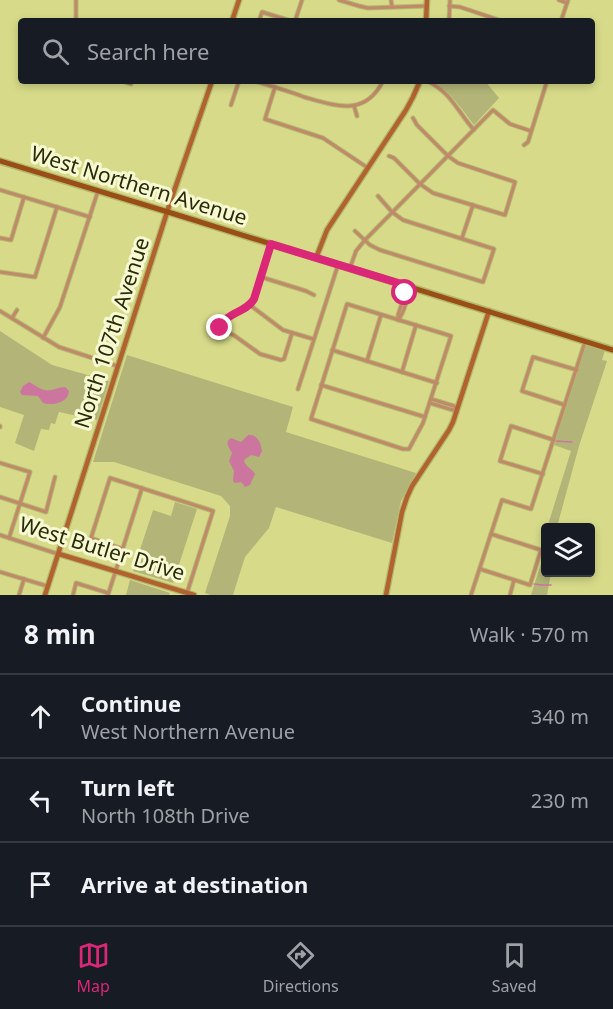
<!DOCTYPE html>
<html lang="en">
<head>
<meta charset="utf-8">
<style>
  :root { --surface:#171b24; --page:#242831; --text:#f1f3f6; --muted:#9ea1a6; --line:#363941; --accent:#db2777 }
  body { margin:0; font-family:"Noto Sans",sans-serif; background:var(--page); color:var(--text) }
  .controls { position:absolute; right:18px; bottom:18px; display:grid; overflow:hidden; border-radius:6px; box-shadow:0 3px 9px #0003 }
  .controls button { width:54px; height:54px; display:grid; place-items:center; padding:0; border:0; border-bottom:2px solid var(--line); background:var(--surface); color:var(--text); font:30px sans-serif }
  .stop { position:absolute; width:18px; height:18px; margin:-14px; border:4px solid #db2777; border-radius:50%; background:#fff }
  .stop.end { background:#db2777; border-color:#fff; box-shadow:0 2px 6px #0008 }
  .list { margin:0; padding:0; list-style:none }
  h2 { display:flex; justify-content:space-between; align-items:center; height:78px; margin:0; padding:0 24px; font-size:26px }
  h2 small { font-size:20px; font-weight:400; color:var(--muted) }
  .list li { display:grid; grid-template-columns:39px 1fr auto; gap:18px; align-items:center; box-sizing:border-box; height:84px; padding:0 24px; border-top:2px solid var(--line) }
  .list b { display:block; font-size:22px; white-space:nowrap }
  .list p { margin:0; font-size:20px; white-space:nowrap; color:var(--muted) }
  .list em { font-size:20px; font-style:normal; color:var(--muted) }
  .icon { flex:none; width:33px; height:33px; fill:none; stroke:currentColor; stroke-width:2; stroke-linecap:round; stroke-linejoin:round }
  .map { position:relative; flex:none; width:613px; height:595px; overflow:hidden }
  .search { position:absolute; background:var(--surface); box-shadow:0 3px 9px #0003; left:18px; right:18px; top:18px; height:66px; display:flex; align-items:center; gap:15px; box-sizing:border-box; padding:0 21px; border-radius:6px; color:var(--muted); font-size:22px }
  .sheet { height:330px; background:var(--surface) }
  nav { display:flex; justify-content:space-around; align-items:center; box-sizing:border-box; height:84px; border-top:2px solid var(--line); background:var(--surface); font-size:16px; color:var(--muted) }
  nav a { display:grid; justify-items:center; gap:3px }
  nav .on { color:var(--accent) }
  .map>svg:first-child { display:block }
  .green { fill:#b2b577 }
  .water { fill:#cc769f }
  .lines { fill:none; stroke-linecap:round; stroke-linejoin:round }
  .stream { stroke:#cc769f; stroke-width:1.5 }
  .street-casing { stroke:#b4b86f; stroke-width:5 }
  .secondary-casing { stroke:#b4b86f; stroke-width:7 }
  .primary-casing { stroke:#b4b86f; stroke-width:8 }
  .street { stroke:#c0896a; stroke-width:3 }
  .secondary { stroke:#b2622f; stroke-width:4.5 }
  .primary { stroke:#9a4d15; stroke-width:5 }
  .route { stroke:#db2777; stroke-width:8 }
  .labels { text-anchor:middle; stroke-width:6; stroke-linejoin:round; paint-order:stroke }
  .street-label { font-size:21px; fill:#2a2b08; stroke:#f6f9d1 }
</style>
</head>
<body>
<div class="map">
<svg width="613" height="595" viewBox="0 0 613 595">
  <rect width="100%" height="100%" fill="#d7db89"/>
  <g class="green">
    <path d="M432 81H485L499 98 474 125C461 108 451 92 432 81Z"/>
    <path d="M0 331 52 365 109 381 97 420 59 412 55 424 51 423 49 430 41 429 34 451 15 443 24 415 0 407Z"/>
    <path d="M586 344 605 350 602 360 607 361 579 446 557 527 547 528 571 451 554 445Z"/>
    <path d="M127 355 293 407 286 432 416 473 401 501 392 543 276 507 269 528 245 557 233 595H210L205 593 230 516V506L221 496 114 462H93Z"/>
    <path d="M175 502 197 509 173 583 133 571 153 510 171 516Z"/>
    <path d="M545 551 546 572 551 573 547 595H531Z"/>
    <path d="M130 580 170 593 169 595H126Z"/>
  </g>
  <g class="water">
    <path d="M29 382C34 384 39 389 44 390 51 392 58 387 65 387L69 391C68 403 53 406 43 403L38 396 22 395 20 392 23 386Z"/>
    <path d="M248 435C257 434 261 442 262 451L259 457 251 455 244 460C245 467 252 468 255 474L250 485 245 487 241 482 235 483 233 481 234 471 229 461 232 453C229 447 224 443 231 438L241 442Z"/>
  </g>
  <g class="lines">
    <g class="stream">
      <path d="M556 441 572 442"/>
      <path d="M544 553H546"/>
      <path d="M534 584 541 585H551"/>
    </g>
    <g class="street-casing">
      <g id="street">
        <path d="M339 0 359 6 368 8 426 6"/>
        <path d="M391 0 392 7"/>
        <path d="M559 0 567 3"/>
        <path d="M449 6 460 7 502 21"/>
        <path d="M76 21V0"/>
        <path d="M259 21 262 12 291 21"/>
        <path d="M295 21 302 0"/>
        <path d="M449 21 450 0"/>
        <path d="M561 21 568 0"/>
        <path d="M122 81 131 84"/>
        <path d="M254 81C271 86 288 91 304 97 336 106 365 117 383 81"/>
        <path d="M427 81C450 91 458 112 474 130"/>
        <path d="M275 87 265 119 323 138 368 168"/>
        <path d="M231 105 239 81"/>
        <path d="M354 106 357 116"/>
        <path d="M524 145 528 142 547 81"/>
        <path d="M389 156 394 158 420 184 433 193 505 215 515 182 458 163 448 156 417 125 413 118"/>
        <path d="M0 190 90 217"/>
        <path d="M355 231 370 245 380 250 483 282 494 249 403 220 392 212 378 196"/>
        <path d="M0 238 11 240 24 197"/>
        <path d="M462 238 473 205"/>
        <path d="M271 244 254 299C245 313 226 312 220 328L235 336 260 354 281 360 284 359 292 333"/>
        <path d="M350 268 356 251 365 240 493 110 510 124 531 131"/>
        <path d="M0 272 35 277 57 207"/>
        <path d="M261 277 306 291 314 295"/>
        <path d="M347 304 451 336 423 423 409 449H403L311 419Z"/>
        <path d="M250 305 283 330 313 339"/>
        <path d="M0 311 59 347 117 366"/>
        <path d="M12 318 17 310"/>
        <path d="M398 319V315L407 288"/>
        <path d="M398 320C405 311 408 297 408 286"/>
        <path d="M43 338 60 307 98 191"/>
        <path d="M332 350 437 383"/>
        <path d="M367 361 381 315"/>
        <path d="M402 372 416 325"/>
        <path d="M321 385 425 417"/>
        <path d="M298 389 338 265"/>
        <path d="M431 399 454 406 457 409"/>
        <path d="M430 403 453 410H457"/>
        <path d="M565 405 522 391 533 357 577 370"/>
        <path d="M0 427V426"/>
        <path d="M0 463 30 472 9 538"/>
        <path d="M543 474 500 461 511 426 554 440"/>
        <path d="M0 497 46 512 55 477"/>
        <path d="M0 535 58 554"/>
        <path d="M123 549 91 538 110 478 213 511 187 593"/>
        <path d="M480 569 530 585 541 550 491 534"/>
        <path d="M0 572 47 586"/>
        <path d="M19 595 24 579"/>
        <path d="M73 595 76 583 108 593"/>
        <path d="M108 595 142 488"/>
        <path d="M471 595 502 500 531 509 585 342"/>
        <path d="M510 595 514 580"/>
      </g>
    </g>
    <g class="secondary-casing">
      <g id="secondary">
        <path d="M232 21 239 0"/>
        <path d="M426 21 427 0"/>
        <path d="M316 258 327 230 406 110 413 97 420 81"/>
        <path d="M59 554 194 595"/>
        <path d="M45 595 169 206 212 81"/>
        <path d="M386 595 402 512 407 497 412 486 449 430 453 422 489 311"/>
      </g>
    </g>
    <g class="primary-casing">
      <path id="primary" d="M0 161 168 212 613 350"/>
    </g>
    <use href="#street" class="street"/>
    <use href="#secondary" class="secondary"/>
    <use href="#primary" class="primary"/>
  </g>
  <g class="lines">
    <path class="route" d="M220 328C226 312 246 313 254 299L271 244 408 286 405 293"/>
  </g>
  <g class="labels">
    <g class="street-label">
      <text transform="translate(139 186) rotate(17)" y="7">West Northern Avenue</text>
      <text transform="translate(112 333) rotate(-72)" y="7">North 107th Avenue</text>
      <text transform="translate(102 549) rotate(17)" y="7">West Butler Drive</text>
    </g>
  </g>
</svg>
<div class="controls">
<button><svg class="icon" aria-label="layers" viewBox="0 0 24 24"><path d="M12 4l9 5-9 5-9-5zM3 14l9 5 9-5"/></svg></button>
</div>
<div class="stop" style="left:405px;top:293px"></div>
<div class="stop end" style="left:220px;top:328px"></div>
<div class="search"><svg class="icon" aria-label="search" viewBox="0 0 24 24"><circle cx="10" cy="10" r="6"/><path d="M15 15l6 6"/></svg>Search here</div>
</div>
<section class="sheet">
<h2>8 min<small>Walk · 570 m</small></h2>
<ul class="list">
<li><svg class="icon" aria-label="ahead" viewBox="0 0 24 24"><path d="M12 20V5M6 11l6-6 6 6"/></svg><div><b>Continue</b><p>West Northern Avenue</p></div><em>340 m</em></li>
<li><svg class="icon" aria-label="left" viewBox="0 0 24 24"><path d="M17 20v-9H6M10 6l-5 5 5 5"/></svg><div><b>Turn left</b><p>North 108th Drive</p></div><em>230 m</em></li>
<li><svg class="icon" aria-label="arrive" viewBox="0 0 24 24"><path d="M6 21V4h12l-3 4 3 4H6"/></svg><div><b>Arrive at destination</b></div></li>
</ul>
</section>
<nav>
<a class="on"><svg class="icon" aria-label="map" viewBox="0 0 24 24"><path d="M3 6l6-2 6 2 6-2v14l-6 2-6-2-6 2zM9 4v14M15 6v14"/></svg>Map</a>
<a><svg class="icon" aria-label="directions" viewBox="0 0 24 24"><path d="M12 3l9 9-9 9-9-9zM9 14v-3h6M13 9l2 2-2 2"/></svg>Directions</a>
<a><svg class="icon" aria-label="saved" viewBox="0 0 24 24"><path d="M7 4h10v16l-5-4-5 4z"/></svg>Saved</a>
</nav>
</body>
</html>
